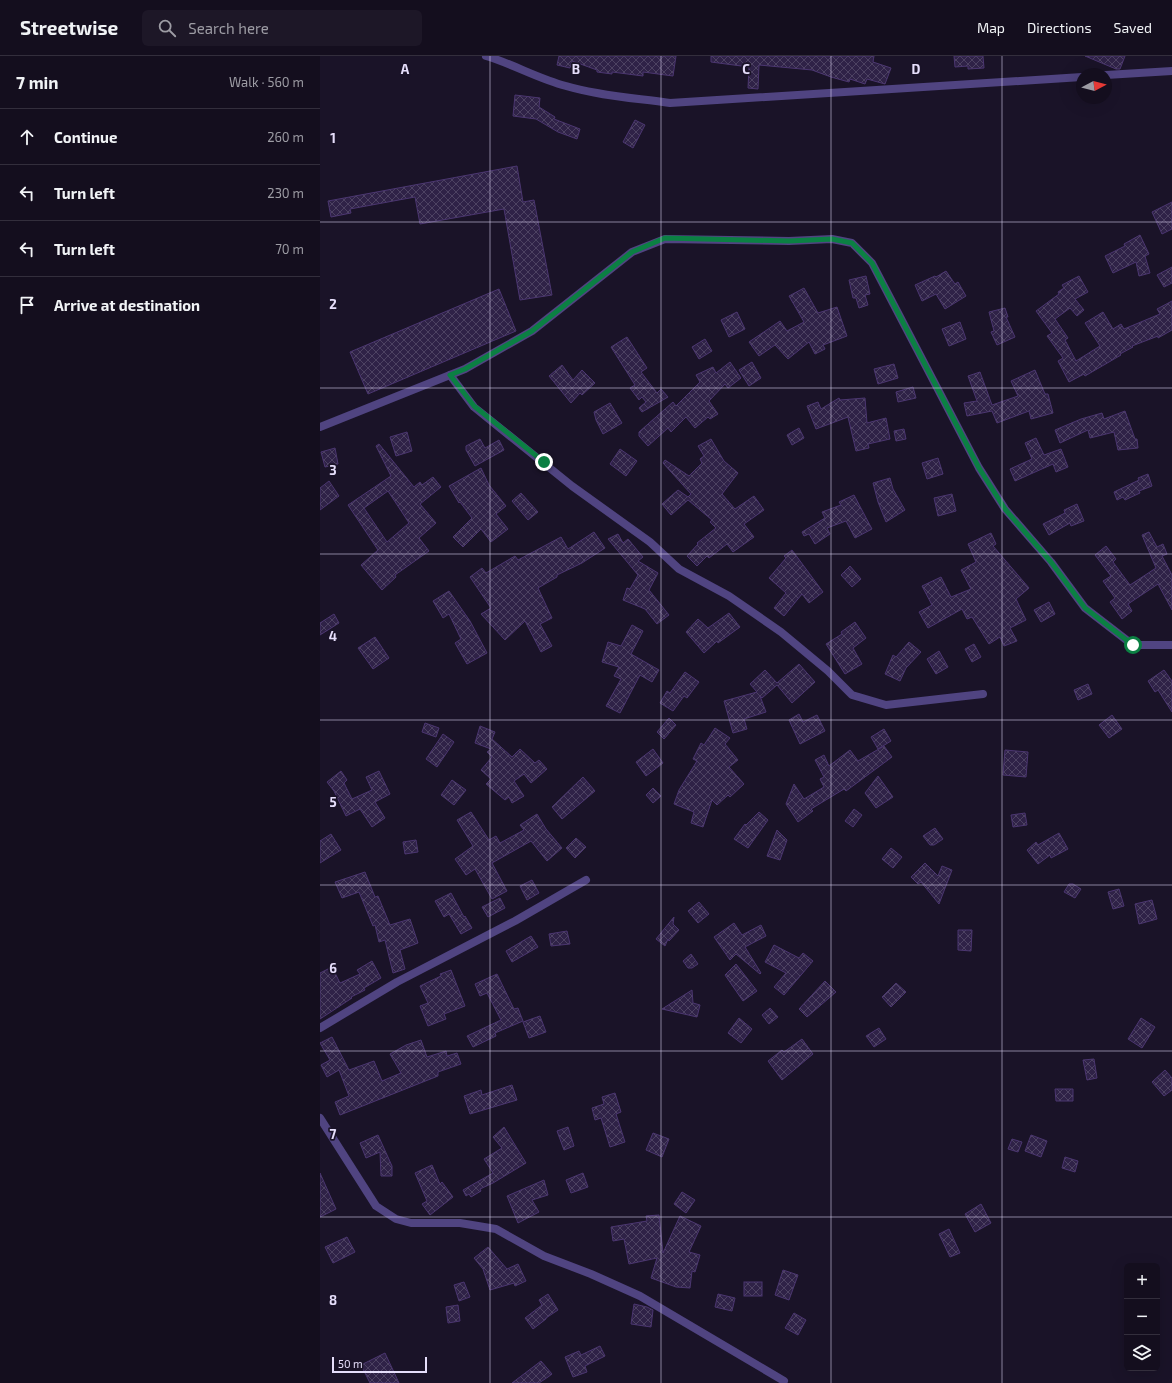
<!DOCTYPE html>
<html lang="en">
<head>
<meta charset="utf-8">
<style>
  :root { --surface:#140e1e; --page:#1d1727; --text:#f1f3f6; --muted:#9d9ca4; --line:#332e3c }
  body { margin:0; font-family:"Exo 2",sans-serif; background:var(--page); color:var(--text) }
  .controls { position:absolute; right:12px; bottom:12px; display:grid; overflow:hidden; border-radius:6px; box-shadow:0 4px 16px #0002 }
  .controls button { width:36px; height:36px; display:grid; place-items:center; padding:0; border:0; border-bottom:1px solid var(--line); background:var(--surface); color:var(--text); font:20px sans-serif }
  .compass { position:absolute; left:756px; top:12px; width:36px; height:36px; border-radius:50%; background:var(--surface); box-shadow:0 4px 16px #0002; rotate:83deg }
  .scale { position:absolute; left:12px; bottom:10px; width:95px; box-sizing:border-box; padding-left:4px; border:2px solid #e6defb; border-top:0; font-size:11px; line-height:14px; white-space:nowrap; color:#e6defb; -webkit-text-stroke:3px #1a1328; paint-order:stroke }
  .stop { position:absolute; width:12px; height:12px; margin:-9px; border:3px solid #0b8043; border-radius:50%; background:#fff }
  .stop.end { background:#0b8043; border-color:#fff; box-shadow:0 1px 4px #0008 }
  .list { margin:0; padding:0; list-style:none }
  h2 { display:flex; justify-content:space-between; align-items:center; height:52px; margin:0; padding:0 16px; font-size:17px }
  h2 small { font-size:13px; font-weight:400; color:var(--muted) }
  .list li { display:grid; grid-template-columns:26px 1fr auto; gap:12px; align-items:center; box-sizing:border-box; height:56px; padding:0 16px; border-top:1px solid var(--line) }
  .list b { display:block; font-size:15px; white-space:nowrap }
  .list em { font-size:13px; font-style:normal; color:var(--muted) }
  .icon { flex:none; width:22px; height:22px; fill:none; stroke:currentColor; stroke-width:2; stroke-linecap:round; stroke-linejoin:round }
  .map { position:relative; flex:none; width:852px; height:1327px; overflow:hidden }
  header { display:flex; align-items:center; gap:24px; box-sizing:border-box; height:56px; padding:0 20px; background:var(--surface); border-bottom:1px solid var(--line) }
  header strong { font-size:19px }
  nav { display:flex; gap:22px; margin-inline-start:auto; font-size:14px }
  .search { width:280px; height:36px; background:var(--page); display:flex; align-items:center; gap:10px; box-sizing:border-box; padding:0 14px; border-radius:6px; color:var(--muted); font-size:15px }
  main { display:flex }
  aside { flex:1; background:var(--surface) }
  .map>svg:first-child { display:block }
  .building { fill:url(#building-cross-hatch); stroke:#4b3670; fill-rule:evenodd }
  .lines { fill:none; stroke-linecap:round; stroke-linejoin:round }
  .street { stroke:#504481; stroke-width:8 }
  .route { stroke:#0b8043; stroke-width:5 }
  .grid { fill:none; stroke:#e6defb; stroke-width:1; stroke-opacity:0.55 }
  .grid-label { font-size:13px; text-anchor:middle; font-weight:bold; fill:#e6defb; stroke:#1a1328; stroke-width:3.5; stroke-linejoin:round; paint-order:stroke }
</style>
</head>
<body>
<header>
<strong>Streetwise</strong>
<div class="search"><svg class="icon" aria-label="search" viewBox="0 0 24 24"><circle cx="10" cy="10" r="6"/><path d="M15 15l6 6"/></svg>Search here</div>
<nav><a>Map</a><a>Directions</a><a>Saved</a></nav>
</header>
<main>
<aside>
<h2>7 min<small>Walk · 560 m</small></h2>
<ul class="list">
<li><svg class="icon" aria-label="ahead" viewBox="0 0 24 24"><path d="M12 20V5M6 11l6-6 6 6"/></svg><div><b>Continue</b></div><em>260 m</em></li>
<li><svg class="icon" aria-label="left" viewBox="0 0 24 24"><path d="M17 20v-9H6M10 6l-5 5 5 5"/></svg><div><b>Turn left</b></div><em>230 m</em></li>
<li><svg class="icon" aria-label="left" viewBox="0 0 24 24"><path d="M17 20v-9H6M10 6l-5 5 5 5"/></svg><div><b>Turn left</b></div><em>70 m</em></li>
<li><svg class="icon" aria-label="arrive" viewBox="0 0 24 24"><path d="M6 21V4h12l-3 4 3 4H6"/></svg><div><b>Arrive at destination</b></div></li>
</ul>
</aside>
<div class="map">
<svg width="852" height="1327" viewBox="0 0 852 1327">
  <defs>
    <pattern id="building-cross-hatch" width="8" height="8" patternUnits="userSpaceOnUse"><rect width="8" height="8" fill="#2f2247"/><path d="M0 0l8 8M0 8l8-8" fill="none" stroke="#4d4262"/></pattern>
  </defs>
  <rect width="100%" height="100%" fill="#1a1328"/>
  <g class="building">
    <path d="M239 0H356L353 20 323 16V20L292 16V18L277 16V14L252 5 250 12 237 9Z"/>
    <path d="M391 0H554L553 6 571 12 565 28 547 23 545 28 530 23 529 26 511 21 492 14 439 9 438 33 428 32 429 11 391 6Z"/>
    <path d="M634 0H663L664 12 648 13V10L635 11Z"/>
    <path d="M765 0H805L800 13H796Z"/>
    <path d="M195 39 220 42 219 51 235 61 234 63 260 73 257 83 238 76 216 63 193 60Z"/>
    <path d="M315 64 325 69 313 92 303 86Z"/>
    <path d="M197 110 203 146 214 144 232 239 200 244 184 153 100 168 95 141 30 153 31 157 11 161 8 145Z"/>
    <path d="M852 146V173L842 178 832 156Z"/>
    <path d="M820 179 829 198 825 200 830 217 819 220 816 206 793 217 785 200 805 190 804 188Z"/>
    <path d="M852 211V227L844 231 837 219Z"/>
    <path d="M626 215 635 228 638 226 646 240 625 253 616 238 602 245 595 229 615 220 616 221Z"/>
    <path d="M546 220 550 238 545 239 548 249 539 252 536 242H533L529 224Z"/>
    <path d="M759 220 768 236 755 243 764 254 757 260 750 252 735 263 748 282 745 284 756 305 780 290 765 267 783 256 793 273 801 268 804 273 840 258 837 253 852 245V274L838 282V280L812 290 813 291 800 298 801 299 765 320 764 318 749 326 738 305 743 302 727 280 732 277 716 255 739 238 738 236 744 232 742 229Z"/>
    <path d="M484 232 498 257 517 251 527 280 503 289 505 293 495 298 489 286 468 303 455 289 439 300 429 286 460 265 467 275 484 266 469 240Z"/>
    <path d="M179 233 196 275 48 338 30 296Z"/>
    <path d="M685 252 688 261H686L695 281 677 289 671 276 674 275 669 256Z"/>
    <path d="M417 256 425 273 409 281 401 264Z"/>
    <path d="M640 266 646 283 629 290 622 273Z"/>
    <path d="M307 281 327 312 321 316 337 337 341 333 348 341 322 356 319 352 326 346 322 341 319 344 310 332 315 329 291 291Z"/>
    <path d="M385 283 392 295 379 303 372 291Z"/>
    <path d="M410 306 421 322 408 332 405 328 389 345 398 358 390 363 388 361 375 372 366 361 351 376 348 372 328 390 319 380V376L353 346 356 350 380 326 376 319 393 311 396 317Z"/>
    <path d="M432 306 441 322 429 330 419 314Z"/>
    <path d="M574 308 578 322 558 328 554 313Z"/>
    <path d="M242 309 253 324 262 314 275 327 262 339 260 337 251 347 229 320Z"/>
    <path d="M715 314 725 338H728L733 357 711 363 709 355 677 367 672 355 647 360 644 347 657 345 648 320 660 316 672 349 698 340 691 325Z"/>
    <path d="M593 331 596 342 578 346 576 336Z"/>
    <path d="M519 342 520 344 545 342 547 367 566 362 570 383 548 388 549 392 536 395 528 361 496 373 487 350 498 346 501 353Z"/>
    <path d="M290 347 302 367 283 378 276 364 274 356Z"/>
    <path d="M805 355 815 383H817L818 392 798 394 794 376 770 382 768 374 740 387 735 374 761 363 782 357 784 363Z"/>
    <path d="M479 372 484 382 472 389 467 379Z"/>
    <path d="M584 373 586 383 576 385 574 375Z"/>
    <path d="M87 376 92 395 76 400 70 381Z"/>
    <path d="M716 382 724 399 741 393 748 411 736 416 733 408 695 425 690 413 712 403 705 387Z"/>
    <path d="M160 383 165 392 179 384 184 394 155 410 146 394V390Z"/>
    <path d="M391 383 404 405 418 417 402 438 415 453 434 440 444 454 424 468 434 481 413 496 407 488 389 502 387 500 377 510 367 500 378 488 377 487 396 472 390 466 392 464 368 444 351 459 342 448 358 434 368 441 371 438 343 407 345 404 369 420 382 407 380 403 384 400 378 390Z"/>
    <path d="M59 388 94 431 100 426 102 429 113 421 121 431 100 448 116 467 99 482 109 495 75 519 76 521 62 534 41 509 58 494 28 449 71 420 56 390ZM68 435 89 467 67 486 44 452Z"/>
    <path d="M15 392 18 408 5 411 1 396Z"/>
    <path d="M300 393 317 405 306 420 290 408Z"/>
    <path d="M618 402 623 418 607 423 602 407Z"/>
    <path d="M161 412 169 429 186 450 176 458 188 473 171 486 161 473 143 491 133 481 152 462 140 446 139 447 129 430Z"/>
    <path d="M828 418 832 430 819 435 820 437 805 444 803 441 797 444 794 436 819 424 818 422Z"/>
    <path d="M570 422 573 433 585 454 566 466 558 446 553 427Z"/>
    <path d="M9 425 19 440 0 454V432Z"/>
    <path d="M201 437 218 456 208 464 192 445Z"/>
    <path d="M632 438 636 455 618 460 614 442Z"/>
    <path d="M534 439 552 473 535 482 526 465 507 472 510 478 495 488 489 478 484 480 482 476 505 462 502 456 521 449 519 446Z"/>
    <path d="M757 448 764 465 751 470 750 467 729 479 723 468 745 457 744 454Z"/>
    <path d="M274 476 285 492 262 507 237 519V521L218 532 232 562 220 568 232 590 221 596 205 565 185 584 161 558 171 552 150 521 162 512 166 517 195 500 198 504 241 481 248 493Z"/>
    <path d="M829 476 837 491 843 488 847 498 842 500 852 519V554L838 528 808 548 812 555 802 563 790 546 795 542 783 525 791 520 775 499 786 490 796 503 793 506 810 529 836 512 822 479Z"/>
    <path d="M671 477 676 488 673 490 709 532 696 543 706 564 690 572 697 585 684 590 680 581 669 588 652 561 647 563 642 553 608 572 599 556 612 549 602 530 621 521 631 541 651 533 641 514 656 506 648 488Z"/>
    <path d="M298 478 303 487 308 483 323 501 318 505 338 517 329 534 349 559 337 568 325 553 303 544 307 532 310 533 318 519 288 483Z"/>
    <path d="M472 494 503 536 489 547 482 538 464 560 454 552 466 537 449 522 466 502 464 500Z"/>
    <path d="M530 510 541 523 532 531 521 519Z"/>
    <path d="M129 535 150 565 167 597 147 608 135 587 141 583 129 558 123 562 113 545Z"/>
    <path d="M729 546 735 558 721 566 714 554Z"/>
    <path d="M409 557 420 571 398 587 397 585 384 597 366 576 378 563 388 572Z"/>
    <path d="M14 558 19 567 0 579V567Z"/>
    <path d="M535 566 546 582 533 592 542 608 525 618 506 588 522 578 521 576Z"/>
    <path d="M312 569 323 575 311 598 339 614 332 626 320 619 300 657 286 650 301 623 294 620 299 611 282 606 288 586 301 590Z"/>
    <path d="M55 581 69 602 53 613 38 592Z"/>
    <path d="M589 586 601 596 586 612 580 625 565 618 573 599 576 601Z"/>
    <path d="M654 588 661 601 652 606 645 593Z"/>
    <path d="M619 595 628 611 616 618 607 603Z"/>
    <path d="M479 608 495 626 472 647 457 629 442 642 440 640 446 656 424 663 427 673 413 677 404 645 437 636 430 628 445 614 457 627Z"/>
    <path d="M844 614 852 625V656L838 634 835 636 828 625Z"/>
    <path d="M365 616 379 626 367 642 364 640 353 655 340 647 347 635 350 637Z"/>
    <path d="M768 628 772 638 758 644 754 634Z"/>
    <path d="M479 658 483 666 497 659 505 675 480 688 469 664Z"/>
    <path d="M792 659 802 673 789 682 779 669Z"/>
    <path d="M349 662 356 669 344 683 337 676Z"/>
    <path d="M105 667 119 672 116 681 102 676Z"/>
    <path d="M160 670 175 676 172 683 192 701 200 693 215 707 219 704 227 713 211 727 204 718 194 725 204 740 192 747 189 741 185 744 166 728 171 723 161 714 172 701 167 696 171 693 155 687Z"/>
    <path d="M395 672 410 682 405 688 418 704 409 711 424 728 410 741 408 739 397 749 392 744 383 771 371 767 374 756 354 748 359 734 377 705 373 703 381 687 384 689Z"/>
    <path d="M564 673 571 685 558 693 551 681Z"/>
    <path d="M123 678 134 686 117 711 106 703Z"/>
    <path d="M564 690 572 701 526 735 524 733 491 753 493 755 478 766 466 748 474 728 484 743 504 731 500 723 504 721 495 704 504 699 509 710 530 694 538 705Z"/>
    <path d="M333 693 343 707 326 720 316 706Z"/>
    <path d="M685 694 708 696 706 721 683 719Z"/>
    <path d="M21 715 27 724 24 727 32 743 52 734 46 721 59 715 70 738 55 746 65 762 52 771 40 753 26 760 14 735 7 726Z"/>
    <path d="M558 720 573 741 556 752 545 737Z"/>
    <path d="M263 721 275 735 242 763 232 751Z"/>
    <path d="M132 724 146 734 134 749 121 739Z"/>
    <path d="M333 732 341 740 333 747 326 739Z"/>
    <path d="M534 753 542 759 533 771 525 765Z"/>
    <path d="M151 756 169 784 176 780 180 787 204 774 200 769 217 758 226 773 242 792 227 805 211 785 172 807 187 835 172 843 155 813 146 819 135 803 153 790 137 764Z"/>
    <path d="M439 756 448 764 428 792 414 783 425 768 426 769Z"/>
    <path d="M705 757 707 769 693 771 691 759Z"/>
    <path d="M615 772 623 783 614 789H610L603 780Z"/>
    <path d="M457 774 467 784 460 804 447 800Z"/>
    <path d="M739 777 748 793 731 802 730 799 718 808 707 794 716 786 718 789Z"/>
    <path d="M11 778 21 794 0 807V785Z"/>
    <path d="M256 782 266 791 255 802 246 792Z"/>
    <path d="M96 784 98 796 85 798 83 786Z"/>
    <path d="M571 792 582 801 573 812 562 803Z"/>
    <path d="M605 807 618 820 622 810 632 814 619 848 601 826 598 828 591 821Z"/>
    <path d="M45 816 55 841 58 840 70 869 90 863 98 887 80 894 85 913 73 917 65 884 59 886 55 869 53 870 39 836 22 842 15 826Z"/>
    <path d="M212 824 219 837 207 844 200 830Z"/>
    <path d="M749 828H753L761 833 755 842 744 836Z"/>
    <path d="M799 833 804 850 793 853 788 836Z"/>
    <path d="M131 837 144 861 145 860 152 872 141 878 129 858 124 861 115 845Z"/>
    <path d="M180 842 185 852 168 861 162 851Z"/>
    <path d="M832 844 837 863 819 868 815 848Z"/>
    <path d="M379 846 389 858 378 867 368 855Z"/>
    <path d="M354 861 353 868 359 874 349 885 348 883 345 890 336 883Z"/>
    <path d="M414 867 422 879 441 869 446 880 425 891 441 917 440 918 416 898 410 904 394 881Z"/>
    <path d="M638 874H652L651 895 638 894Z"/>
    <path d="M247 875 250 888 231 890 229 878Z"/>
    <path d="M211 880 218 891 192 906 186 895Z"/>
    <path d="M454 889 479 902 483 897 493 905 464 939 454 931 466 917 445 906Z"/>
    <path d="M371 898 378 908 372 912H368L363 905Z"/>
    <path d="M52 905 61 922 44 932 45 934 31 941 32 942 0 963V917L12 911 20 927 40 918 37 914Z"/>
    <path d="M416 908 437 935 423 945 405 919Z"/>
    <path d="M131 914 145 950 124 958 126 963 108 970 100 950 108 947 100 930 121 920 120 918Z"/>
    <path d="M177 918 194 953 198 952 203 965 175 977 176 980 153 991 147 980 181 964 167 937 160 940 155 928Z"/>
    <path d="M505 925 516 936 487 961 479 953Z"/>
    <path d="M576 927 586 936 571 951 562 941Z"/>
    <path d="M372 934 373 947 380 949 377 961 342 953Z"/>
    <path d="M450 952 458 961 449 968 442 959Z"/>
    <path d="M220 960 226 976 209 982 203 966Z"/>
    <path d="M419 962 432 973 421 987 408 977Z"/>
    <path d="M821 962 835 971 822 992 808 983Z"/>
    <path d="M559 972 566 983 554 991 546 980Z"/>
    <path d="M12 981 29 1014 54 1005 62 1025 81 1017 70 998 86 989 101 984 107 1001 126 995 127 1000 137 997 141 1008 118 1016V1020L20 1059 15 1046 29 1040 19 1014 7 1021 1 1009 10 1004 0 987Z"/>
    <path d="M482 983 493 998 462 1024 448 1005 462 994 464 996Z"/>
    <path d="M774 1003 777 1022 767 1024 763 1004Z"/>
    <path d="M845 1014 852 1022V1034L844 1040 832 1026Z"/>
    <path d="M192 1029 197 1044 150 1058 144 1040 161 1034 162 1039Z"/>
    <path d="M735 1033H753V1045H736Z"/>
    <path d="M295 1037 301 1056 296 1058 305 1086 290 1091 281 1062 275 1064 272 1052 284 1048 282 1041Z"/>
    <path d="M184 1071 206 1107 173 1127 160 1133 161 1135 151 1141 149 1138 146 1140 143 1134 173 1117 164 1103 182 1092 173 1081Z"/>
    <path d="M248 1071 254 1090 244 1094 237 1075Z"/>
    <path d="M333 1077 349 1083 342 1101 326 1094Z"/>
    <path d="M58 1079 72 1110V1120H61L60 1096 46 1102 40 1087Z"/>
    <path d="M711 1079 727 1085 721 1101 705 1095Z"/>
    <path d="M692 1083 702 1086 698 1096 688 1093Z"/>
    <path d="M745 1101 758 1105 755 1116 742 1112Z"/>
    <path d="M112 1109 120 1128 122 1126 133 1141 110 1159 102 1148 107 1145 95 1117Z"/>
    <path d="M0 1117 16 1153 0 1161Z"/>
    <path d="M263 1117 268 1131 251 1137 246 1124Z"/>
    <path d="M224 1124 228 1139 212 1144 219 1156 198 1167 187 1140Z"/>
    <path d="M362 1136 375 1144 366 1157 354 1148Z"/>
    <path d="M661 1148 671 1167 655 1176 645 1158Z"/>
    <path d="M339 1159 343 1197 360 1160 381 1170 369 1196 380 1199 375 1216 372 1215 370 1232 356 1231 331 1222 337 1202 309 1208 304 1183 293 1185 291 1171 327 1165 326 1160Z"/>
    <path d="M629 1173 640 1197 630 1201 619 1178Z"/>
    <path d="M27 1181 35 1196 13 1207 5 1191Z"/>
    <path d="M168 1191 187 1213 198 1208 206 1225 195 1230 194 1227 170 1234 163 1213 154 1202Z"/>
    <path d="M463 1214 478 1219 469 1244 455 1239Z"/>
    <path d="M144 1226 150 1241 139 1245 134 1229Z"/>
    <rect x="424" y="1226" width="18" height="14"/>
    <path d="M228 1238 238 1254 226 1262V1263L213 1273 205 1262 222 1249 219 1244Z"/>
    <path d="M398 1238 415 1242 412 1255 395 1251Z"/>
    <path d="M314 1248 327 1251 333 1254 331 1271 311 1268Z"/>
    <path d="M138 1249 140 1265 128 1267 126 1251Z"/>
    <path d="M474 1257 486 1264 478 1279 465 1272Z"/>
    <path d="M280 1290 285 1300 265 1310 267 1316 253 1321 245 1301 259 1295 261 1299Z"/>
    <path d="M65 1297 79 1327H50L41 1309Z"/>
    <path d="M221 1305 232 1318 228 1321 219 1327H192Z"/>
  </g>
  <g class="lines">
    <g class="street">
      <path d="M166 0C193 8 219 23 246 30 280 40 316 42 350 47L762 21"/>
      <path d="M786 19 852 15"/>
      <path d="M130 319 154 351 252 430 330 486 359 513 409 540 461 576 508 615 532 639 566 649 663 638"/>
      <path d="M0 371 145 313 212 275 312 196 345 183 469 185 512 183 532 187 552 207 659 412 685 453 731 506 765 552 813 589H852"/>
      <path d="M0 972 77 926 195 865 266 824"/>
      <path d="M0 1062 56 1150 76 1163 91 1167H140L176 1173 224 1200 271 1218 320 1240 464 1325"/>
    </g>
  </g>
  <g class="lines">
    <path class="route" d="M224 406 154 350 130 319 145 313 212 275 312 196 345 182 469 185 512 183 532 187 552 207 659 412 685 453 731 506 765 552 813 589"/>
  </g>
  <path class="grid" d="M170 0V1327M341 0V1327M511 0V1327M682 0V1327M0 166H852M0 332H852M0 498H852M0 664H852M0 829H852M0 995H852M0 1161H852"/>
  <g class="grid-label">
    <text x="85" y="18">A</text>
    <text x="256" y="18">B</text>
    <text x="426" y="18">C</text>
    <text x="596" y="18">D</text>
    <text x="13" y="87">1</text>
    <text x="13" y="253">2</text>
    <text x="13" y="419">3</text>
    <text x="13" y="585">4</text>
    <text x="13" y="751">5</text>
    <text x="13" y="917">6</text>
    <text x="13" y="1083">7</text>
    <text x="13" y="1249">8</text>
  </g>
</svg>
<div class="controls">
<button>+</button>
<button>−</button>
<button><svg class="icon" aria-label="layers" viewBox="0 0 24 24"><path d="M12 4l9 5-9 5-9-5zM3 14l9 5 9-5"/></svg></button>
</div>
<svg class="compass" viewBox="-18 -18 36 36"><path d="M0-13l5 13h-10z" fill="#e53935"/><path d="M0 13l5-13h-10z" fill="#9d9ca4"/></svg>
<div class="scale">50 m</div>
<div class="stop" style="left:813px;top:589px"></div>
<div class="stop end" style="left:224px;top:406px"></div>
</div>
</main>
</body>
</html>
